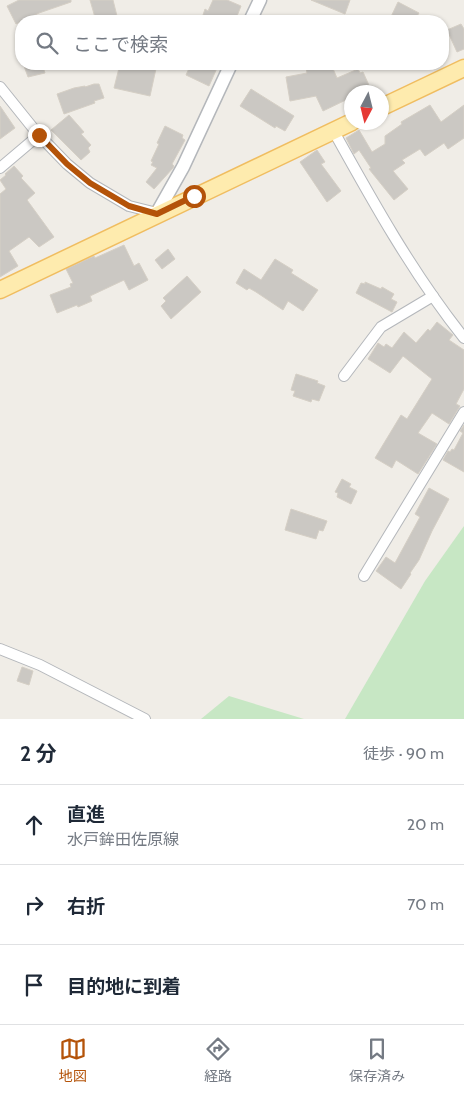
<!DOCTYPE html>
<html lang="ja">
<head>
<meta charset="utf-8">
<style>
  :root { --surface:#fff; --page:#f2f2f3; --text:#1f2937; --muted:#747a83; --line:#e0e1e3; --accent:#b45309 }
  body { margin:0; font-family:Cabin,"Noto Sans JP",sans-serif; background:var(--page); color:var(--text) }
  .compass { position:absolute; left:344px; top:85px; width:45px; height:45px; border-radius:50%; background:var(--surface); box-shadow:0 1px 4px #0004; rotate:187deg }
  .stop { position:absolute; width:15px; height:15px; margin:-11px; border:4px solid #b45309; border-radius:50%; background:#fff }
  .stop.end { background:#b45309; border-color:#fff; box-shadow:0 1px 5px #0008 }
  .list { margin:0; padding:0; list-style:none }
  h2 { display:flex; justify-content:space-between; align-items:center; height:65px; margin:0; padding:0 20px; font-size:21px }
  h2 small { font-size:16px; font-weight:400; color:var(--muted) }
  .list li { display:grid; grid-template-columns:32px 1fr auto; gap:15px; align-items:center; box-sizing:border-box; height:80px; padding:0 20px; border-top:1px solid var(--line) }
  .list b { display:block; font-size:19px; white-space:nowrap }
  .list p { margin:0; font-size:16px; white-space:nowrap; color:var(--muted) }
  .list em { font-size:16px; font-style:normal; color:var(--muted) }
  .icon { flex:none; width:28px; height:28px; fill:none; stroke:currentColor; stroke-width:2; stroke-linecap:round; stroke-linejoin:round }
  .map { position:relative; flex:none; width:464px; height:719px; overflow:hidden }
  .search { position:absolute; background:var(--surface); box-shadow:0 1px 4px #0004; left:15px; right:15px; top:15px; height:55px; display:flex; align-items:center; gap:12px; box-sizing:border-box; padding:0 18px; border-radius:20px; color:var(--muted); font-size:19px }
  .sheet { height:305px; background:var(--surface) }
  nav { display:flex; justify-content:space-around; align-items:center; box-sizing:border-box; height:70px; border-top:1px solid var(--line); background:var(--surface); font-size:14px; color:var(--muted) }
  nav a { display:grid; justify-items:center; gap:2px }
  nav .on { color:var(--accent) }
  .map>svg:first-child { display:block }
  .green { fill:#c7e7c4 }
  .building { fill:#cbc8c3; stroke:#d5cfc5 }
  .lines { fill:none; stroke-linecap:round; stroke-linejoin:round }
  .minor-casing { stroke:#b4b7bb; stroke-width:12 }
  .tertiary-casing { stroke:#b4b7bb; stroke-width:15 }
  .primary-casing { stroke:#f0bd60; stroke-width:19 }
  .minor { stroke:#fff; stroke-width:10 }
  .tertiary { stroke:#fff; stroke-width:12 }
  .primary { stroke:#feebae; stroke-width:16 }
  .route { stroke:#b45309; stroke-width:6 }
</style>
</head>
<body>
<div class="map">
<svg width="464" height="719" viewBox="0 0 464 719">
  <rect width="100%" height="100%" fill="#f0ede7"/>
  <g class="green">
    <path d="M464 526V719H345L425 581Z"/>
    <path d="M229 696 304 719H201Z"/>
  </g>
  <g class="building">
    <path d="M19 0H71V2L39 13 16 24 7 6Z"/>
    <path d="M90 0H113L117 16 96 21Z"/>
    <path d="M213 0H227L241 6 235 21H201L205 9 208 11Z"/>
    <path d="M311 0H350L345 14Z"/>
    <path d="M398 2 419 13 414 21H389Z"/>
    <path d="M461 24 464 29V49L457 52 447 30Z"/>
    <path d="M32 64H42L45 73 28 77 24 66Z"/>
    <path d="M120 64H157L150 96 114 88Z"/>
    <path d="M191 64H207L217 68 209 86 186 75Z"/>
    <path d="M311 64H331L337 78 358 69 360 73 363 72 372 92H352V97L323 111 316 96 290 101 286 77 307 73 306 68 311 69Z"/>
    <path d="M94 84H99L104 98 94 101 95 103 64 114 57 94 74 88 85 86V87Z"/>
    <path d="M251 89 294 116 285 131 276 126 275 128 240 106Z"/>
    <path d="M430 105 441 122 464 105V138L448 149 444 143 425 156 420 149 402 160 405 163 393 171 408 189 394 200 369 169 371 168 359 150 354 154 346 138 359 130 372 152 385 144V136L402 124 401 122Z"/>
    <path d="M0 106 15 128 0 139Z"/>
    <path d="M69 115 84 132 81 134 91 145 88 148 90 152 81 160 51 130Z"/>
    <path d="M165 126 183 135 182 138 185 140 172 164 174 166 173 168 154 189 146 182 157 168 151 165 153 162 151 161 159 144 157 143Z"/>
    <path d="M317 150 325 162 321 164 341 191 327 202 300 162Z"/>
    <path d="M14 166 23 176 21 178 35 193 27 200 54 237 39 247 29 237 9 251 18 266 0 277V194L6 189 0 180 6 175 5 174Z"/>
    <path d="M124 245 134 266 139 263 148 280 129 290 124 280 90 296 92 301 78 307 77 305 57 313 50 295 71 287 70 284 73 283 66 269 94 256 95 258Z"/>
    <path d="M168 249 175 259 162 269 155 260Z"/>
    <path d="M275 259 293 270 291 273 318 290 303 311 288 301 283 310 256 292 249 288 247 290 236 283 244 269 261 280Z"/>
    <path d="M187 276 201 292 171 319 161 306 166 301 163 298Z"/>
    <path d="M365 282 381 289 382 287 394 294 391 299 397 302 392 312 356 293 361 283 365 284Z"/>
    <path d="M437 322 453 335 449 340 464 350V389L456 404 460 406 449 424 432 413 418 433 437 444 418 474 396 460 392 468 375 458 401 415 407 419 432 379 403 356 390 373 368 359 378 343 384 347 386 344 392 348 404 332 416 343 428 329 430 331Z"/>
    <path d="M296 374 318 381 317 383 325 386 319 401 312 399 311 402 293 396 295 391 291 390Z"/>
    <path d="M464 425V472L443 460 448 451 450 452 452 449 454 450 463 433 460 431Z"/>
    <path d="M342 479 351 484 349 487 357 491 351 504 337 497 338 493 335 492Z"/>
    <path d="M429 488 449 499 432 531 419 560 410 573 411 574 401 589 376 571 386 557 395 563 420 517 415 514Z"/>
    <path d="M291 509 327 521 323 531 319 530 316 539 285 530Z"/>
    <path d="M22 667 33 671 29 685 17 681Z"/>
  </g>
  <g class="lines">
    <g class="minor-casing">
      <g id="minor">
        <path d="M0 87 37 133 67 164 90 183 129 206 157 213"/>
        <path d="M333 130C373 202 413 274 464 338"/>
        <path d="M0 168 39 135"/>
        <path d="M344 376 381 327 433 296"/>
        <path d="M364 576 464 412"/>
        <path d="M0 649 40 665 145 719"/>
      </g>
    </g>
    <g class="tertiary-casing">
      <g id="tertiary">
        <path d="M250 21 260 0"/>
        <path d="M157 213 183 167 231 64"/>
      </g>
    </g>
    <g class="primary-casing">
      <g id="primary">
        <path d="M382 107 464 68"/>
        <path d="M0 290 352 122"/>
      </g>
    </g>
    <use href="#minor" class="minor"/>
    <use href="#tertiary" class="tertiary"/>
    <use href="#primary" class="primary"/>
  </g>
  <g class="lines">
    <path class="route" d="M39 135 67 164 90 183 129 206 157 214 194 196"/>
  </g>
</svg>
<svg class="compass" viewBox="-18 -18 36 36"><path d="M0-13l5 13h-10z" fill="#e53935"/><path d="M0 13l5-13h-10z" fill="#747a83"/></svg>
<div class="stop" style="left:194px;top:196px"></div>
<div class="stop end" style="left:39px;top:135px"></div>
<div class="search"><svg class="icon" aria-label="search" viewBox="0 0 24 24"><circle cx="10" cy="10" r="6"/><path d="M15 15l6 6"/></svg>ここで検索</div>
</div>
<section class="sheet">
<h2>2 分<small>徒歩 · 90 m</small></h2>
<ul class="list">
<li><svg class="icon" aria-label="ahead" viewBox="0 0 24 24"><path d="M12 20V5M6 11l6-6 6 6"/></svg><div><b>直進</b><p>水戸鉾田佐原線</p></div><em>20 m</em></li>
<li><svg class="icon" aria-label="right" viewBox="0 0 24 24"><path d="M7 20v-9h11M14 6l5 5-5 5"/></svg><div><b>右折</b></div><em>70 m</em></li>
<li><svg class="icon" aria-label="arrive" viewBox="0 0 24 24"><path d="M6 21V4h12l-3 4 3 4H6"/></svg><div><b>目的地に到着</b></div></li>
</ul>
</section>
<nav>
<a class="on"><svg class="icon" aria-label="map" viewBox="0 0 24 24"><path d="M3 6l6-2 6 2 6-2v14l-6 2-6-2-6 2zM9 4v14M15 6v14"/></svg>地図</a>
<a><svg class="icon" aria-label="directions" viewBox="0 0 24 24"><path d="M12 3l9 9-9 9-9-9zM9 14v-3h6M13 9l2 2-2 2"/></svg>経路</a>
<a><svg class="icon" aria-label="saved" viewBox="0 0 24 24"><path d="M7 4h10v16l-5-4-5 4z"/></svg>保存済み</a>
</nav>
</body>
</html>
